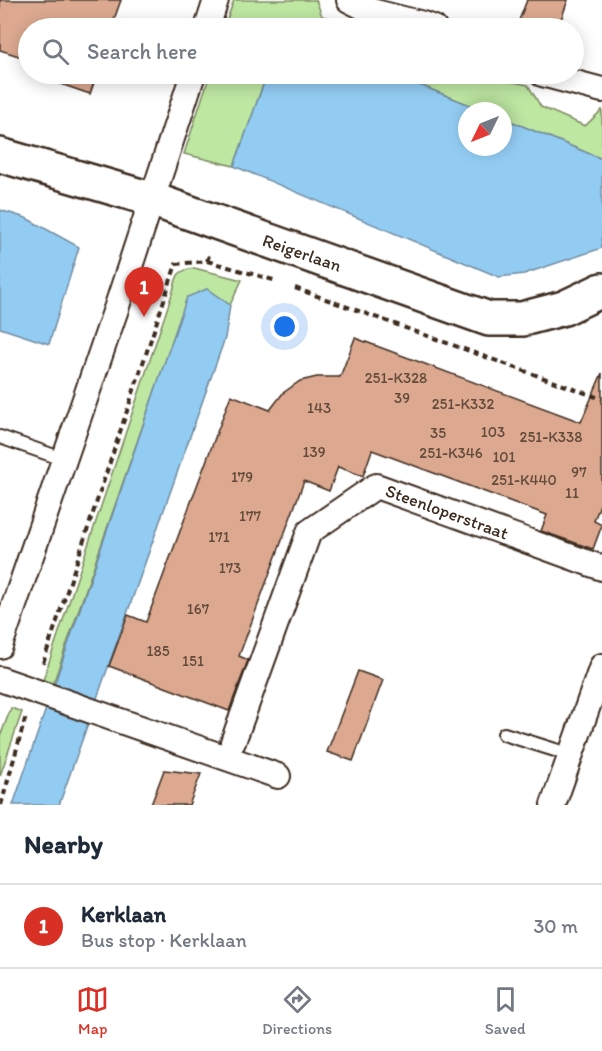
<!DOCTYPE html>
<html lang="en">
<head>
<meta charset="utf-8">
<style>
  :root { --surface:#fff; --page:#f6f6f7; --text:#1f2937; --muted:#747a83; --line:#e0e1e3; --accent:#d93025 }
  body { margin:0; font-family:Itim,sans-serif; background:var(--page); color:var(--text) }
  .compass { position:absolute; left:458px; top:102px; width:54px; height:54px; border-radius:50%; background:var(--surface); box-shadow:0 3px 15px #0003; rotate:227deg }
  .you { position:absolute; left:285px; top:327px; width:21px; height:21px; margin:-15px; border:4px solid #fff; border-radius:50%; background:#1a73e8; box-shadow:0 0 0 9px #1a73e833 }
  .badge { display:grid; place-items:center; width:39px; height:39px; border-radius:50%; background:var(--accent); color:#fff; font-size:20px; font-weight:700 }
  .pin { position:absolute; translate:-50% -50px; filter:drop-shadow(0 2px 3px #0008) }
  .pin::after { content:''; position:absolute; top:32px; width:21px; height:18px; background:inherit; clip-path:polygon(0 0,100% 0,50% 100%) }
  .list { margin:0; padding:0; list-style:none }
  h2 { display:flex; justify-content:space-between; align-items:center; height:78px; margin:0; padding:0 24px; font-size:26px }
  h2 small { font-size:20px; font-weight:400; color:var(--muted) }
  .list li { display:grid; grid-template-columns:39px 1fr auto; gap:18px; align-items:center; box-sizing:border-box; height:84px; padding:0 24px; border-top:2px solid var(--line) }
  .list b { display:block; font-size:22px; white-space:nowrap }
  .list p { margin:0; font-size:20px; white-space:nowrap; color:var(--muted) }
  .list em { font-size:20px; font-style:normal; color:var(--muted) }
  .icon { flex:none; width:33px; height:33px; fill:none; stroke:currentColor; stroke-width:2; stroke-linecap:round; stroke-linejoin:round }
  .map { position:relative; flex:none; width:602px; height:805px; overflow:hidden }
  .search { position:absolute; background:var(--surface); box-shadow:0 3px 15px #0003; left:18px; right:18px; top:18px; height:66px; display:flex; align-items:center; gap:15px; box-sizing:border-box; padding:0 21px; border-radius:33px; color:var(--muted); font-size:22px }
  .sheet { height:162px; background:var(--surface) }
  nav { display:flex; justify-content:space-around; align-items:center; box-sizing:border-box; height:84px; border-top:2px solid var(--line); background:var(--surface); font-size:16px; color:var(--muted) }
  nav a { display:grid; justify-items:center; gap:3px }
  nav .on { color:var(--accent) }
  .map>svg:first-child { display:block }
  .green { fill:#bee7a2; stroke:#7c8860; stroke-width:1.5 }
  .water { fill:#93ccf3; stroke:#708b9e; stroke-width:1.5 }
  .building { fill:#dca990; stroke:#3b2a1e; stroke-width:1.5 }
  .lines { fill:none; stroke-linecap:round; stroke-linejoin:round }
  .lane-casing { stroke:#3b2a1e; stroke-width:16 }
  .street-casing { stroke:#3b2a1e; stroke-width:28 }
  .secondary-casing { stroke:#3b2a1e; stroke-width:38 }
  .path { stroke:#3b2a1e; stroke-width:4; stroke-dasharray:6 4.5; stroke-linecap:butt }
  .lane { stroke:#fff; stroke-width:12 }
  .street { stroke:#fff; stroke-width:24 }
  .secondary { stroke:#fff; stroke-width:33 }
  .labels { text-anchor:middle; stroke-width:6; stroke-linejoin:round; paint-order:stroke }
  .number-label { font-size:15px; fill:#634a3a }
  .street-label { font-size:18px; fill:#3b2a1e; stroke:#fff }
</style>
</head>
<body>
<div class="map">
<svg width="602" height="805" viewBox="0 0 602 805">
  <rect width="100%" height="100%" fill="#fff"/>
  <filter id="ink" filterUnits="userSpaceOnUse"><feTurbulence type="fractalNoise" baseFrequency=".0167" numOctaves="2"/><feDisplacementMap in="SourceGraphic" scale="12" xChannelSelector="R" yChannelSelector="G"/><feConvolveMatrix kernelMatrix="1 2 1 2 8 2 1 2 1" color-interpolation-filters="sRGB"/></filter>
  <g filter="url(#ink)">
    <g class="green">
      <path d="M234 0H316L322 16 364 28H224Z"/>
      <path d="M210 74H267L234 166 184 154Z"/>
      <path d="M392 74H475L528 85 541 107 585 126 602 110V159L503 118V111H485Z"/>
      <path d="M194 268 242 280 230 305 207 289 187 298 53 684 42 683 173 291C177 276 176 271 194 268Z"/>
      <path d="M11 708 22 712 0 776V737Z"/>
    </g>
    <g class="water">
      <path d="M267 74H392L485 111H467V147H503V118L602 159V248L524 274 499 277 234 166Z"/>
      <path d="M0 210 26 218 79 247 49 344 0 328Z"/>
      <path d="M207 289 230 305 225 338 59 805H13L187 297Z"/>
    </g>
    <g class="building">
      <path d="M0 0H121L111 28H28V59L0 50Z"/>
      <path d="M527 0H568L558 28H516Z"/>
      <path d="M51 74H97L90 94 49 80Z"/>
      <path d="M355 338 581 422 602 373V499L594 521 602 525 593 549 541 531 547 515 372 450 363 476 338 467 329 491 304 481 239 656 248 660 229 711 109 666 128 615 146 622 231 395 270 410 283 393 300 381 317 377H340Z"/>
      <path d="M358 671 383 680 353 761 327 752Z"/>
      <path d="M164 770 201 774 189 805H151Z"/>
    </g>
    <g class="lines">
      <g class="lane-casing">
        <g id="lane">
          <path d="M0 437 63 459"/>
          <path d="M504 734 571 755"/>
        </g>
      </g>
      <g class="street-casing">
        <g id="street">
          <path d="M349 0 371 11 423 24 434 28"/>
          <path d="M207 28 216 0"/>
          <path d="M542 74 602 90"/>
          <path d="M0 646 116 309 193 74"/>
          <path d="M0 679 278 776"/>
          <path d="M233 742 309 532 376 486 602 568"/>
          <path d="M553 805 602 666"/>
        </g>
      </g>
      <g class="secondary-casing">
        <path id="secondary" d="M0 155 151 199 489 319H522L564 308 602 290"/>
      </g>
      <g class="path">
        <path d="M207 261 277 281"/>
        <path d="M295 288 602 399"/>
        <path d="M43 663 176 264 207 261 210 253"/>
        <path d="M1 805 26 716"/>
      </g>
      <use href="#lane" class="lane"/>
      <use href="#street" class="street"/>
      <use href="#secondary" class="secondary"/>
    </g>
  </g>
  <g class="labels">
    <g class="number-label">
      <text x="396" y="383">251-K328</text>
      <text x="402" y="403">39</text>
      <text x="463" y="409">251-K332</text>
      <text x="319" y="413">143</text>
      <text x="493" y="437">103</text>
      <text x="438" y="438">35</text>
      <text x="551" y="442">251-K338</text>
      <text x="314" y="457">139</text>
      <text x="451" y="458">251-K346</text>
      <text x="504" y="462">101</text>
      <text x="579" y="477">97</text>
      <text x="242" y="482">179</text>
      <text x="524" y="485">251-K440</text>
      <text x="572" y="498">11</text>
      <text x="250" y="521">177</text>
      <text x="219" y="542">171</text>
      <text x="230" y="573">173</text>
      <text x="198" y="614">167</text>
      <text x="158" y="656">185</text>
      <text x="193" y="666">151</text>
    </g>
    <g class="street-label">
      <text transform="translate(302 253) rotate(19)" y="6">Reigerlaan</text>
      <text transform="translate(447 512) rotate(20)" y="6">Steenloperstraat</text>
    </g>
  </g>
</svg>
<svg class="compass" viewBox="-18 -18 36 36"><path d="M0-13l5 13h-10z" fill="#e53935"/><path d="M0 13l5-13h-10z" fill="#747a83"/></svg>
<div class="you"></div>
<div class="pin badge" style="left:144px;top:317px">1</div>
<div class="search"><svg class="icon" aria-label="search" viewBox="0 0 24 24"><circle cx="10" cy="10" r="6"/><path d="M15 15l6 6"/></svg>Search here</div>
</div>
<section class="sheet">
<h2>Nearby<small></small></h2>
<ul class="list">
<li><span class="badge">1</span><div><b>Kerklaan</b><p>Bus stop · Kerklaan</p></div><em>30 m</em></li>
</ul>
</section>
<nav>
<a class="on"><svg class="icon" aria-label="map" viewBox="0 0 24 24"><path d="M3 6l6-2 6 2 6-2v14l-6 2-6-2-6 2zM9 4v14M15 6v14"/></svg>Map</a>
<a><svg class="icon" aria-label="directions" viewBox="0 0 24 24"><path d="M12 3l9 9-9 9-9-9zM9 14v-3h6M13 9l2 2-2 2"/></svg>Directions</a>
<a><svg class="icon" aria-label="saved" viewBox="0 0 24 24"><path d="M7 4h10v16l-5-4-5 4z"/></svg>Saved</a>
</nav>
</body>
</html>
